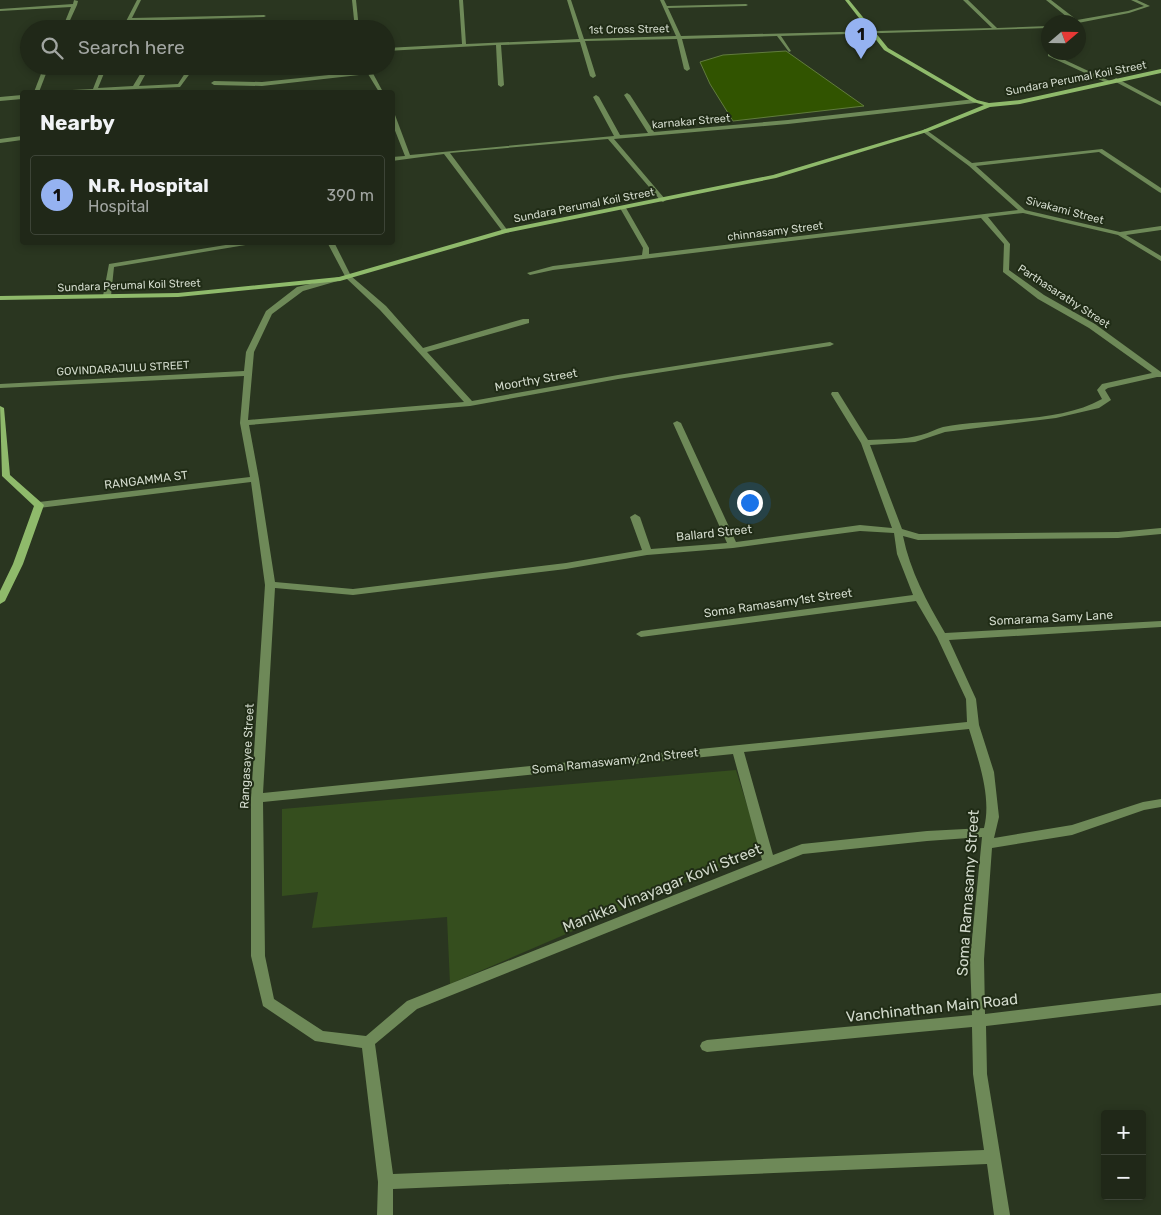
<!DOCTYPE html>
<html lang="en">
<head>
<meta charset="utf-8">
<style>
  :root { --surface:#202818; --page:#283021; --text:#f1f3f6; --muted:#a2a6a2; --line:#3d4437; --accent:#95b2f1 }
  body { margin:0; font-family:Rubik,sans-serif; background:var(--page); color:var(--text) }
  .controls { position:absolute; right:15px; bottom:15px; display:grid; overflow:hidden; border-radius:5px; box-shadow:0 2px 8px #0003 }
  .controls button { width:45px; height:45px; display:grid; place-items:center; padding:0; border:0; border-bottom:1px solid var(--line); background:var(--surface); color:var(--text); font:25px sans-serif }
  .compass { position:absolute; left:1041px; top:15px; width:45px; height:45px; border-radius:50%; background:var(--surface); box-shadow:0 2px 8px #0003; rotate:70deg }
  .you { position:absolute; left:749px; top:502px; width:18px; height:18px; margin:-12px; border:4px solid #fff; border-radius:50%; background:#1a73e8; box-shadow:0 0 0 8px #1a73e833 }
  .badge { display:grid; place-items:center; width:32px; height:32px; border-radius:50%; background:var(--accent); color:#111; font-size:16px; font-weight:700 }
  .pin { position:absolute; translate:-50% -41px; filter:drop-shadow(0 1px 2px #0008) }
  .pin::after { content:''; position:absolute; top:26px; width:18px; height:15px; background:inherit; clip-path:polygon(0 0,100% 0,50% 100%) }
  .list { margin:0; padding:0; list-style:none }
  h2 { display:flex; justify-content:space-between; align-items:center; height:65px; margin:0; padding:0 20px; font-size:21px }
  h2 small { font-size:16px; font-weight:400; color:var(--muted) }
  .list li { display:grid; grid-template-columns:32px 1fr auto; gap:15px; align-items:center; box-sizing:border-box; height:80px; margin:0 10px 10px; padding:0 10px; border:1px solid var(--line); border-radius:5px }
  .list b { display:block; font-size:19px; white-space:nowrap }
  .list p { margin:0; font-size:16px; white-space:nowrap; color:var(--muted) }
  .list em { font-size:16px; font-style:normal; color:var(--muted) }
  .icon { flex:none; width:28px; height:28px; fill:none; stroke:currentColor; stroke-width:2; stroke-linecap:round; stroke-linejoin:round }
  .map { position:relative; flex:none; width:1161px; height:1215px; overflow:hidden }
  .search { position:absolute; background:var(--surface); box-shadow:0 2px 8px #0003; left:20px; top:20px; width:375px; height:55px; display:flex; align-items:center; gap:12px; box-sizing:border-box; padding:0 18px; border-radius:28px; color:var(--muted); font-size:19px }
  .panel { position:absolute; background:var(--surface); box-shadow:0 2px 8px #0003; left:20px; top:90px; width:375px; height:155px; border-radius:5px }
  .map>svg:first-child { display:block }
  .green { fill:#354e1e }
  .water { fill:#315400; stroke:#617c3d }
  .lines { fill:none; stroke-linecap:round; stroke-linejoin:round }
  .street { fill:#6e8958; fill-rule:evenodd }
  .secondary { fill:#8fba6b; fill-rule:evenodd }
  .labels { text-anchor:middle; stroke-width:4; stroke-linejoin:round; paint-order:stroke }
  .far-street-label { font-size:11px; fill:#d1d9cb; stroke:#202c16 }
  .street-label { font-size:12px; fill:#d1d9cb; stroke:#202c16 }
  .near-street-label { font-size:15px; fill:#d1d9cb; stroke:#202c16 }
</style>
</head>
<body>
<div class="map">
<svg width="1161" height="1215" viewBox="0 0 1161 1215">
  <rect width="100%" height="100%" fill="#2a3620"/>
  <path class="green" d="M736 770 761 850 450 984 447 917 312 928 318 892 282 896V809Z"/>
  <path class="water" d="M786 51 864 106 733 121 710 84 700 62 723 55Z"/>
  <g class="lines">
    <g class="street">
      <path d="M74 0 78 1 77 5 66 29H62L71 7 0 11V9L73 4Z"/>
      <path d="M137 0H141L132 18 264 15 266 16 264 17 130 21 127 29H122Z"/>
      <path d="M352 0H356L359 29H355Z"/>
      <path d="M459 0H463L466 44 579 39 567 0H571L584 39 676 36 660 0H664L667 6 746 4 748 5 746 6 668 8 681 36 992 28 963 0H968L997 28 1048 26V28L781 36 791 51 789 52 777 36 682 39 690 69 687 71 684 69 677 39 585 41 596 76 593 78 590 76 580 42 501 45 504 85 501 87 498 85 496 45 386 51V48L462 44Z"/>
      <path d="M1046 0H1051L1077 20 1128 11 1144 6 1131 0H1137L1150 6 1129 13 1078 23 1071 22 1072 21Z"/>
      <path d="M1048 54H1052L1112 82 1107 83 1048 56Z"/>
      <path d="M44 66H49L39 92H34Z"/>
      <path d="M102 66H107L98 88 133 86 145 66H150L139 86 178 84 189 67 194 68 180 87 70 92 72 90 93 89Z"/>
      <path d="M365 66H369L383 92H379L368 74 262 86 214 85 211 83 214 81 262 82 367 71Z"/>
      <path d="M1116 78 1161 102V106L1114 81 1113 80Z"/>
      <path d="M627 93 630 95 654 132 788 120 975 99 978 101 975 103 788 124 614 139 665 199 666 200 663 202 661 201 608 139 450 153 508 231 505 233 503 232 444 154 392 161V157L405 156 392 123V113L395 115 410 155 614 136 593 97 596 95 599 97 620 135 648 133 624 95Z"/>
      <path d="M22 95V99L0 101V97Z"/>
      <path d="M925 129 972 163 1102 149 1161 188V193L1159 192 1099 152 976 166 1025 210 1120 232 1161 226V230L1126 235 1161 256V261L1118 235 1023 213 988 217 1010 244 1009 270 1044 295 1095 324 1161 372V377H1157L1108 388 1105 390 1111 400 1099 408 1056 418 945 432 915 442 870 445 902 529 919 534 1118 532 1161 528V534L1118 538 918 540 903 536C910 571 927 602 945 633L1161 621V627L949 640 976 699 979 725 994 772 999 817 994 838 1072 825 1143 802 1161 799V807L1144 810 1072 835 992 848 984 959 985 1014 1161 993V1005L986 1026 987 1074 1010 1215H994L987 1164 393 1189V1215H377L378 1182 362 1048 315 1041 263 1006 251 956V798L265 585 251 482 39 508 34 505 39 502 250 477 240 423 244 376 0 388V384L244 371 246 352 266 311 297 287 339 277 341 278V280L303 291 272 314 254 352 248 420 464 402 380 310 346 278 327 242H334L351 276 386 306 423 348 523 319H529V323L427 352 472 401 618 375 830 342 834 344 830 346 618 379 470 406 249 425 259 479 275 582 353 589 566 563 642 550 630 517 635 514 640 517 651 549 727 543 673 423 677 421 681 423 736 542 860 525 892 528 861 443 831 394 832 392H838L868 440C885 439 904 440 921 435 929 433 936 429 943 427 991 418 1060 423 1102 399L1097 390 1102 384 1152 373 1089 328 1038 299 1003 272 1004 244 981 218 553 270 530 275 527 273 553 266 642 255 643 248 620 208 623 206 626 208 649 248V254L1018 210 969 166 923 132 922 131ZM860 531 894 533 897 554 913 595 641 631 636 634 641 637 916 601 937 637 966 699 967 722 263 793 275 588 353 595 566 569 647 555 733 548ZM969 729C978 759 992 797 984 828L927 831 802 844 773 855 744 752ZM733 754 762 860 407 1001 366 1036 323 1031 274 999 265 956 263 802ZM982 837 970 959 972 1015 707 1040 702 1042 700 1046 702 1050 707 1052 972 1027 973 1074 984 1150 393 1174 375 1044 417 1009 803 854 927 841Z"/>
      <path d="M22 136V140L0 143V139Z"/>
      <path d="M244 242H263L114 267 111 296 107 298 103 296 109 264Z"/>
    </g>
    <g class="secondary">
      <path d="M845 0H849L888 48 977 100 989 103 1020 100 1161 69V73L1020 104 990 107 927 132 776 178 506 233 340 281 178 297 0 300V296L178 293 339 277 505 229 773 175 923 130 984 105 973 102 884 50Z"/>
      <path d="M0 406 4 408 10 475 44 505 23 564 5 601 0 604V591L13 564 34 506 2 476Z"/>
    </g>
  </g>
  <g class="labels">
    <g class="far-street-label">
      <text transform="translate(629 29) rotate(-1)" y="4">1st Cross Street</text>
      <text transform="translate(1076 78) rotate(-11)" y="4">Sundara Perumal Koil Street</text>
      <text transform="translate(691 121) rotate(-5)" y="4">karnakar Street</text>
      <text transform="translate(584 205) rotate(-11)" y="4">Sundara Perumal Koil Street</text>
      <text transform="translate(1065 210) rotate(15)" y="4">Sivakami Street</text>
      <text transform="translate(775 231) rotate(-7)" y="4">chinnasamy Street</text>
      <text transform="translate(129 285) rotate(-2)" y="4">Sundara Perumal Koil Street</text>
      <text transform="translate(1064 296) rotate(33)" y="4">Parthasarathy Street</text>
      <text transform="translate(123 368) rotate(-3)" y="4">GOVINDARAJULU STREET</text>
    </g>
    <g class="street-label">
      <text transform="translate(536 380) rotate(-10)" y="4">Moorthy Street</text>
      <text transform="translate(146 480) rotate(-7)" y="4">RANGAMMA ST</text>
      <text transform="translate(714 533) rotate(-6)" y="4">Ballard Street</text>
      <text transform="translate(778 603) rotate(-8)" y="4">Soma Ramasamy1st Street</text>
      <text transform="translate(1051 618) rotate(-3)" y="4">Somarama Samy Lane</text>
      <text transform="translate(247 756) rotate(-87)" y="4">Rangasayee Street</text>
      <text transform="translate(615 761) rotate(-6)" y="4">Soma Ramaswamy 2nd Street</text>
    </g>
    <g class="near-street-label">
      <text transform="translate(662 888) rotate(-22)" y="5">Manikka Vinayagar Kovli Street</text>
      <text transform="translate(968 893) rotate(-86)" y="5">Soma Ramasamy Street</text>
      <text transform="translate(932 1008) rotate(-6)" y="5">Vanchinathan Main Road</text>
    </g>
  </g>
</svg>
<div class="controls">
<button>+</button>
<button>−</button>
</div>
<svg class="compass" viewBox="-18 -18 36 36"><path d="M0-13l5 13h-10z" fill="#e53935"/><path d="M0 13l5-13h-10z" fill="#a2a6a2"/></svg>
<div class="you"></div>
<div class="pin badge" style="left:861px;top:59px">1</div>
<div class="search"><svg class="icon" aria-label="search" viewBox="0 0 24 24"><circle cx="10" cy="10" r="6"/><path d="M15 15l6 6"/></svg>Search here</div>
<section class="panel">
<h2>Nearby<small></small></h2>
<ul class="list">
<li><span class="badge">1</span><div><b>N.R. Hospital</b><p>Hospital</p></div><em>390 m</em></li>
</ul>
</section>
</div>
</body>
</html>
